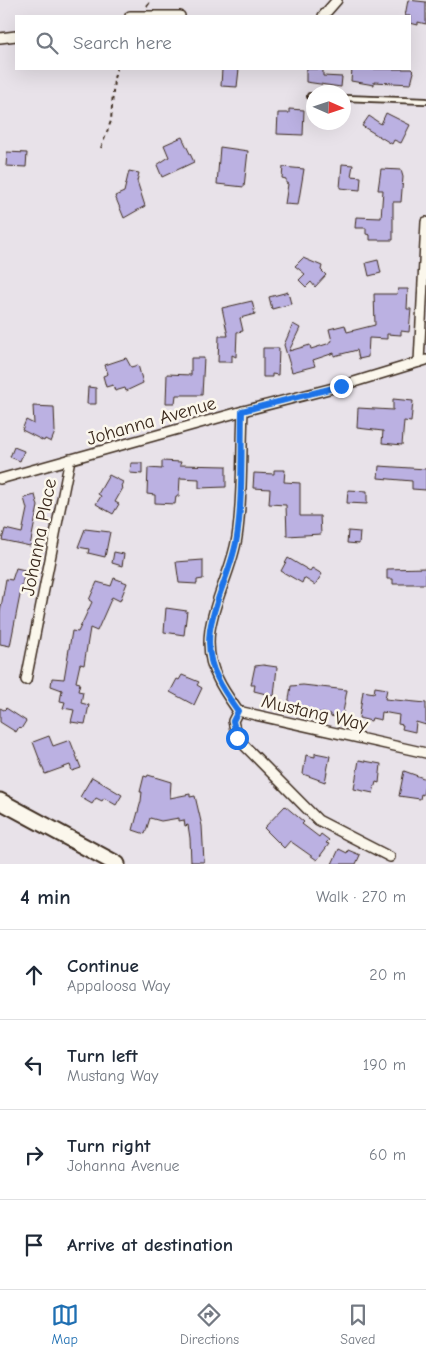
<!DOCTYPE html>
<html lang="en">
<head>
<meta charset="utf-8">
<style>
  :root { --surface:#fff; --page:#f6f6f7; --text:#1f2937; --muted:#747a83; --line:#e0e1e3; --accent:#1f6fb2 }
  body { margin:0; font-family:"Comic Neue",sans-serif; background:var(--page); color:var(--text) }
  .compass { position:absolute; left:306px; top:85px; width:45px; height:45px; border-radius:50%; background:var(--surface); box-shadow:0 5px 20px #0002; rotate:93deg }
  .stop { position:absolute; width:15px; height:15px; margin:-11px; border:4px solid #1a73e8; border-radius:50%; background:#fff }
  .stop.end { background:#1a73e8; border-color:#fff; box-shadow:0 1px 5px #0008 }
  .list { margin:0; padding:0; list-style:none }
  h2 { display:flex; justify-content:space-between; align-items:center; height:65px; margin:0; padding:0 20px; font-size:21px }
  h2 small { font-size:16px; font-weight:400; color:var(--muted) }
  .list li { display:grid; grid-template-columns:32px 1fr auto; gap:15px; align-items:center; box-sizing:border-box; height:90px; padding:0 20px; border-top:1px solid var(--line) }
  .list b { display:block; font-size:19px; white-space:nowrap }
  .list p { margin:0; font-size:16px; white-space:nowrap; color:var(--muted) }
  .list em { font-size:16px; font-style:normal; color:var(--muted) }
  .icon { flex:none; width:28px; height:28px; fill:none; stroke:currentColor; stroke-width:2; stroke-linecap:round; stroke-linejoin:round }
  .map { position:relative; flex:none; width:426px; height:864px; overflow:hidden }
  .search { position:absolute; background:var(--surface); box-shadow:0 5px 20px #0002; left:15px; right:15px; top:15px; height:55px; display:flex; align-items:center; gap:12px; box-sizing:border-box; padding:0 18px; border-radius:0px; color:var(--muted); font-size:19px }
  .sheet { height:425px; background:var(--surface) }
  nav { display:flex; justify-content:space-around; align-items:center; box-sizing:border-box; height:70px; border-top:1px solid var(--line); background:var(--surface); font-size:14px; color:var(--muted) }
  nav a { display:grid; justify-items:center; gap:2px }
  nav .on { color:var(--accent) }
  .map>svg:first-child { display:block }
  .building { fill:#bbb1e2; stroke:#3b2a1e }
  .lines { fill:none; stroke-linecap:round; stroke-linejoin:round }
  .service-casing { stroke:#3b2a1e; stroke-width:8 }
  .minor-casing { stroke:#3b2a1e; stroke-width:12 }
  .primary-casing { stroke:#3b2a1e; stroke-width:19 }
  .path { stroke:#3b2a1e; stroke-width:2; stroke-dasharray:4 4; stroke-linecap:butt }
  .service { stroke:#fbf7ec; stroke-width:4.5 }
  .minor { stroke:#fbf7ec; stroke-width:9 }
  .primary { stroke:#fbf7ec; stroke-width:15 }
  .route { stroke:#1a73e8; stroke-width:6 }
  .labels { text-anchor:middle; stroke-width:5; stroke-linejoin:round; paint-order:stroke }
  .street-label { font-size:19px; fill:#3b2a1e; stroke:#fbf7ec }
</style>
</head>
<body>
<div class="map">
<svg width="426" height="864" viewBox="0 0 426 864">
  <rect width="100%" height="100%" fill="#e8e2e9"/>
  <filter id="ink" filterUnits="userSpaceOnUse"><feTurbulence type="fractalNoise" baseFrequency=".02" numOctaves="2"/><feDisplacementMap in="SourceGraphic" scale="10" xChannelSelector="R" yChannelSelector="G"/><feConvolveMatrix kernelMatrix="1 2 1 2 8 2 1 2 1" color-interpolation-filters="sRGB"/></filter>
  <g filter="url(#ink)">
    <g class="building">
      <path d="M408 0 426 2V24L418 22V25L410 23V16H405Z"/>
      <path d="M222 69H239L237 87 221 86Z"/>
      <path d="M306 69H323V76L342 77 341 87 306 82Z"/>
      <path d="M352 69H411L414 72 411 84 374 82V85L351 81Z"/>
      <path d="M289 109 304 110 303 135 277 134 278 113H289Z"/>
      <path d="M386 113 410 125 401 143 394 140 392 144 362 126 369 116 381 124Z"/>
      <path d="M182 137 194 162 162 177 157 165 169 157 164 145Z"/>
      <path d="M220 147 248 151 244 187 217 184Z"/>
      <path d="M7 152 27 153 26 167 6 166Z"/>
      <path d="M342 164 353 165 351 176 361 177 360 190 340 188Z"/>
      <path d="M283 167 304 169 298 205 285 204 288 184 286 183V179L282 178Z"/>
      <path d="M381 169 401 170 403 177 401 202H393V240H370V235L366 234V228H355L356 217 381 218 383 190H378Z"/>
      <path d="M129 171 139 173 137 181 145 206 124 218 115 196 124 192Z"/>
      <path d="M303 258 322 266 321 270 326 275 315 287 311 282 306 287 299 280 305 274 295 266Z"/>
      <path d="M378 260 381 273 369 276 366 263Z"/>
      <path d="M398 289H408L407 309H411L409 332 401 331V335L387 334V339L369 338 368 357 359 359 357 350 334 356V353L313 360 315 366 292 372 284 345 293 324 300 328 289 351 310 345 311 349 327 344 332 341 329 329 345 325 347 332 375 325 374 294H397Z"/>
      <path d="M288 292 291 304 272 309 269 297Z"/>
      <path d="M252 301 255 314 240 318 243 331 237 332 236 357 232 355V362H218L219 336H228L222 308Z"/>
      <path d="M263 348H279L278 375 272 374V377H263Z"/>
      <path d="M126 358 131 367 138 365 143 383 126 391 125 388 115 391 113 385 106 387 103 376 108 374 105 365Z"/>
      <path d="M191 358H204L202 395H176L175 403H166L167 374 191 375Z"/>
      <path d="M88 387 96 388V404H87Z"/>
      <path d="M393 399 413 401 411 422 404 421 402 445 382 443 383 431 357 428 358 408 393 410Z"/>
      <path d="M33 406 54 407 55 432 51 442 45 439 44 441 22 430 26 420 34 424Z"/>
      <path d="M14 447 24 451 20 461 10 457Z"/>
      <path d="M162 461 181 462 180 465 226 466V487L199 488V479L180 478 179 496H176L175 504 155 503V495L147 494 148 468 162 469Z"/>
      <path d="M131 463H142V474L130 473Z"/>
      <path d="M379 466 426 469V490L412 489V481L378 478Z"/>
      <path d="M274 470H285L284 482 300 483V516H320L321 534 287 536 286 505 269 504 270 489 253 488 254 473 274 474Z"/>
      <path d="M109 475 123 482 121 486 123 488 115 502 119 504 113 514 96 504 101 496 98 494Z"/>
      <path d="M348 490 367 491V504L347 503Z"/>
      <path d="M35 495 38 506 30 546 2 540 5 529 22 533 27 509 24 498Z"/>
      <path d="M85 529 110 532 105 557 88 553 89 549 78 547Z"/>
      <path d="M348 531 360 532 359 544 347 543Z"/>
      <path d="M114 552 124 554 122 566 112 563Z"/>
      <path d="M288 558 310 571 312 568 322 574 315 585 304 578 302 583 281 571Z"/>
      <path d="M203 560V579L197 580V584L179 583 176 562Z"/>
      <path d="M16 568 25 570 10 646 0 644V613L6 579 12 580Z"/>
      <path d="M426 568V584H393V579H387V569Z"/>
      <path d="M114 578 127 583 120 601 112 597 97 631 90 628 84 665 80 664 76 682 80 683 78 691 83 692 81 703 89 705 85 724 71 722 74 710 63 708 65 702 60 701 62 690 51 686 52 678 64 679 72 631 78 632 92 602 89 600 97 582 111 586Z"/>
      <path d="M166 608 187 611 184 635 164 632Z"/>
      <path d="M263 665 277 667 274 696 254 691 255 685H251L255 666Z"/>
      <path d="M182 675 199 682 197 685 202 688 194 705 170 692 177 679 179 680Z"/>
      <path d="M303 685 347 690 342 718 330 716V714L296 710V707L288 706 291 686Z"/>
      <path d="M375 687 387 689 385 699 426 703V725L416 722 415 732 402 729 403 725 398 724 399 715 382 712 381 720 372 718 371 721 359 718 363 691 374 693Z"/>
      <path d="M0 708 4 710 6 708 26 721 21 729 19 727 16 732 0 722Z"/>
      <path d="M49 736 53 746 70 740 81 768 72 771 70 765 45 774 33 742Z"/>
      <path d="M315 753 330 756 325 782 303 774 306 755 315 757Z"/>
      <path d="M359 760 381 764 379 783 376 782 373 793 354 789Z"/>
      <path d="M404 771 426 779 423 795 421 794 420 799 399 796Z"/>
      <path d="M148 775 171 782 170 798 190 794V797L195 796 202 826 204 862H191L190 838 188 825 185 826 184 820 179 821V818L161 821 150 818 145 834 133 830 141 801 142 792H140L144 776 147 777Z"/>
      <path d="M92 777 122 795 116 805 104 798 102 801 96 798 92 804 80 797Z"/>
      <path d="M285 806 304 822 302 824 319 837 321 834 329 840 326 843 329 844 317 860 290 841 284 848 264 828Z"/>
      <path d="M339 849 347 853 348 850 360 855 356 864H332Z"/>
    </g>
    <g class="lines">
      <g class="service-casing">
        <g id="service">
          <path d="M310 96 314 97"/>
          <path d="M344 98 426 101"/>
        </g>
      </g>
      <g class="minor-casing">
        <g id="minor">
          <path d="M130 16H180"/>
          <path d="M323 16 337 0"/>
          <path d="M0 38 16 36"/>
          <path d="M419 362 426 222"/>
          <path d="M243 411C241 451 243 498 237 537 230 585 192 630 218 679 223 690 231 701 238 711L426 753"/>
          <path d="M0 479 243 411 341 386 426 360"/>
          <path d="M26 680 70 459"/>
          <path d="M238 711 233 721 237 738 318 820 390 857"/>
        </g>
      </g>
      <g class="primary-casing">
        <path id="primary" d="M0 801 117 864"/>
      </g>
      <g class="path">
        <path d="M147 6 152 0"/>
        <path d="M101 148 111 121 114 78 117 69"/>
      </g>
      <use href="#service" class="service"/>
      <use href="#minor" class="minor"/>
      <use href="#primary" class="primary"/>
    </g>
  </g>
  <g class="lines" filter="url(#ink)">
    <path class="route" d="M237 738 233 721 238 711C231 701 223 690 218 679 192 630 230 585 237 537 243 498 241 451 242 411L341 386"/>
  </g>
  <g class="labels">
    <g class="street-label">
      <text transform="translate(151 420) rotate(-16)" y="7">Johanna Avenue</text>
      <text transform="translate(38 537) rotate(-79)" y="7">Johanna Place</text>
      <text transform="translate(315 712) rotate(13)" y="7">Mustang Way</text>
    </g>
  </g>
</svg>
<svg class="compass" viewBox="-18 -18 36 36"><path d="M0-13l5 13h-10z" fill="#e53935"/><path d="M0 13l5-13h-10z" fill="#747a83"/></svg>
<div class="stop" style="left:237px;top:738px"></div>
<div class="stop end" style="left:341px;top:386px"></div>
<div class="search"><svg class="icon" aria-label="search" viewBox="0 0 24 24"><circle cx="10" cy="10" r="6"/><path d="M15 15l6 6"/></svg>Search here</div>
</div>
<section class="sheet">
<h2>4 min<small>Walk · 270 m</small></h2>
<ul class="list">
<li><svg class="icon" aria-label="ahead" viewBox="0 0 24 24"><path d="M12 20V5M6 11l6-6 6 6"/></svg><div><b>Continue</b><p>Appaloosa Way</p></div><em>20 m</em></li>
<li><svg class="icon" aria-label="left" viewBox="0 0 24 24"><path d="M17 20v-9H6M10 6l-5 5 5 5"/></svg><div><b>Turn left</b><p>Mustang Way</p></div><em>190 m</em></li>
<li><svg class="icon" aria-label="right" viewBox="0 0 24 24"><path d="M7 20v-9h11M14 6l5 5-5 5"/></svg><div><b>Turn right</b><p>Johanna Avenue</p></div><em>60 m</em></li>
<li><svg class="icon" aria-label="arrive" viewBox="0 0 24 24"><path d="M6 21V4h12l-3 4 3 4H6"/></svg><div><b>Arrive at destination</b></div></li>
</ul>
</section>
<nav>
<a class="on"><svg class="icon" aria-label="map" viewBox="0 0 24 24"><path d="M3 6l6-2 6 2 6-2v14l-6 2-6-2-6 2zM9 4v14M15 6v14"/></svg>Map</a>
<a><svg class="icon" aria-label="directions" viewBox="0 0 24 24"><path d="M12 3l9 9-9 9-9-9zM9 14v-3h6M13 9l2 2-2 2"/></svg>Directions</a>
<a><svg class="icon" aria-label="saved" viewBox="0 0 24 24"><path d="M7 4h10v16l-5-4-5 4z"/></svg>Saved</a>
</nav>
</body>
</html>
